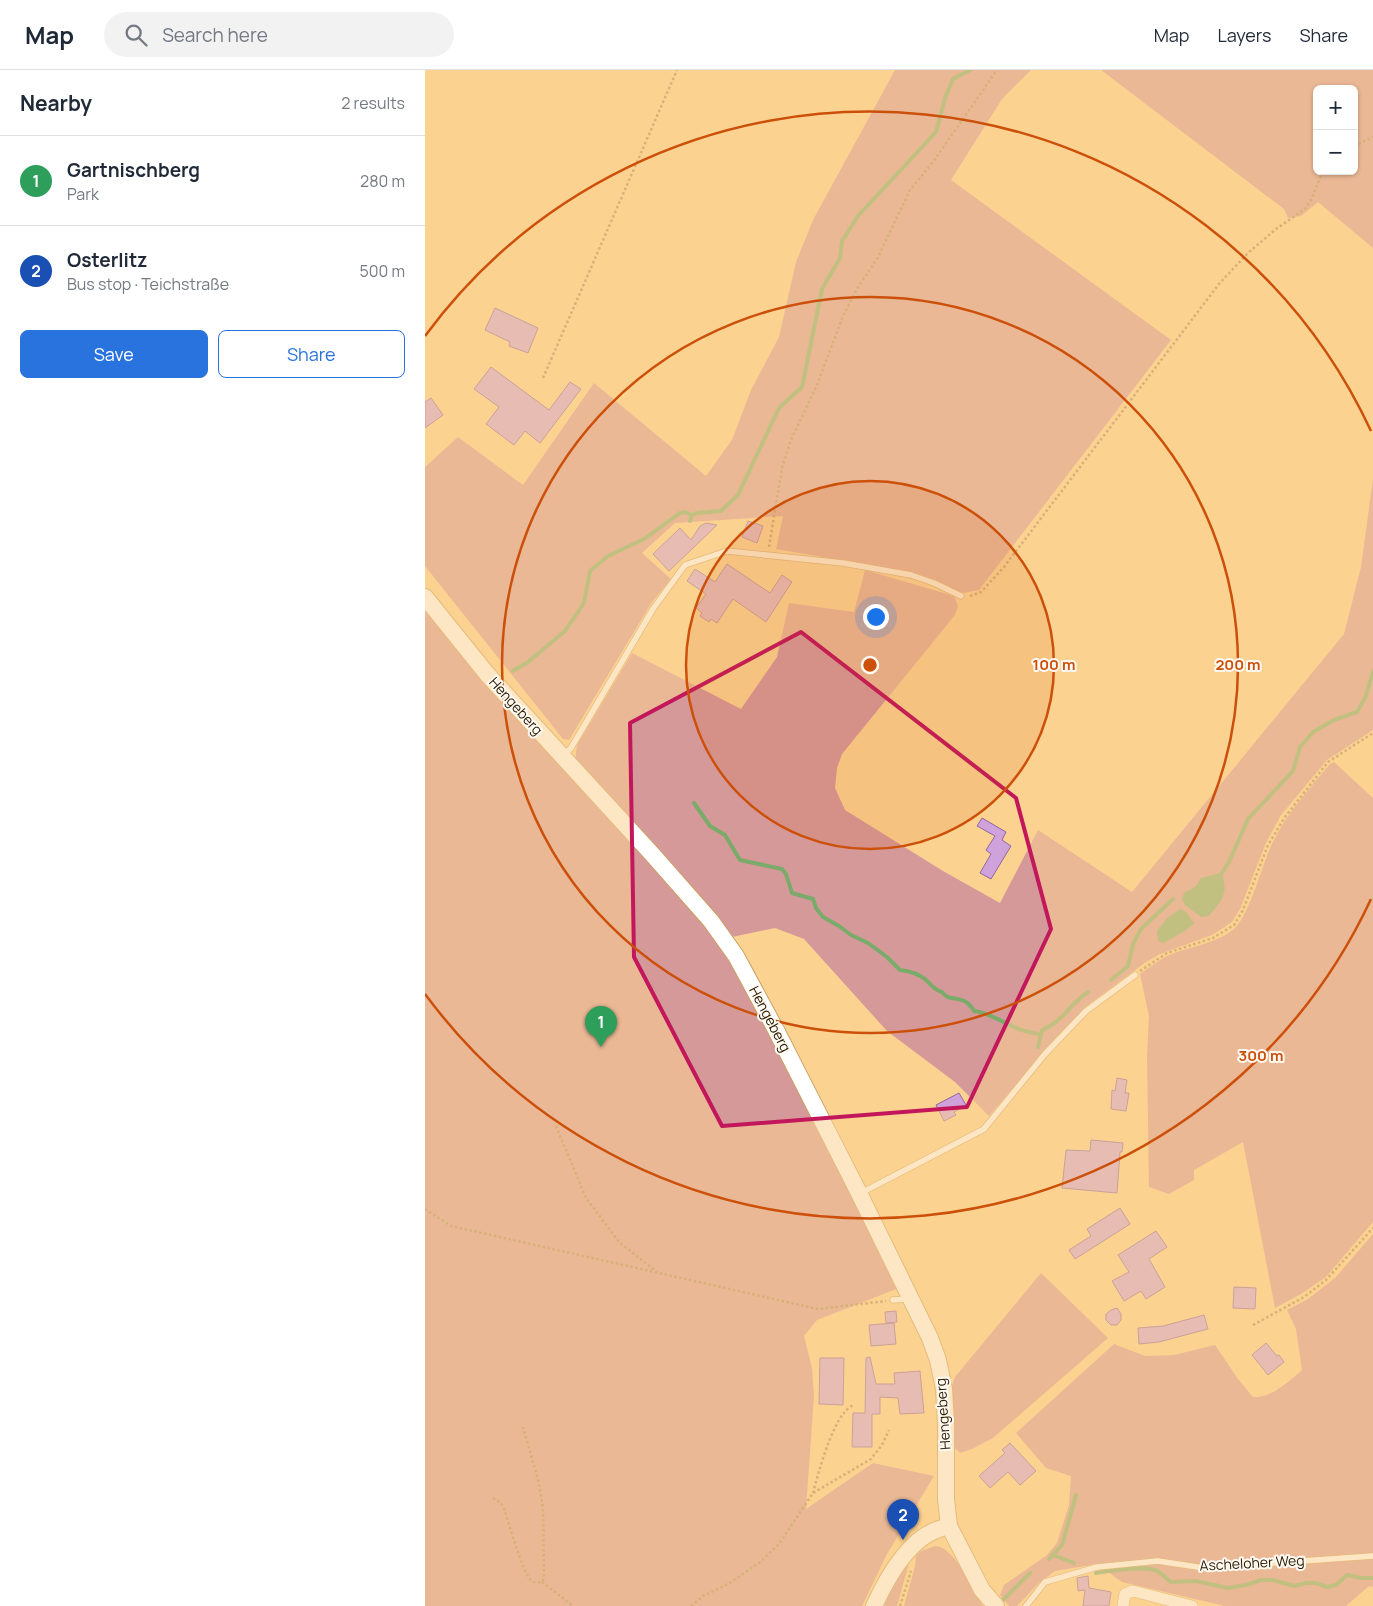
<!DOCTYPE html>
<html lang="en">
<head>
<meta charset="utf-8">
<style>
  :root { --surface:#fff; --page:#f2f2f3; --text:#1f2937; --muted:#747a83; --line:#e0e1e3; --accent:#2973df }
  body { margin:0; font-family:Manrope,sans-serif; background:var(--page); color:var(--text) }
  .controls { position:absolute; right:15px; top:15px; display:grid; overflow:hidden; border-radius:8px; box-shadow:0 1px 4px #0004 }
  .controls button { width:45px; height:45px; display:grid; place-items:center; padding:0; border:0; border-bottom:1px solid var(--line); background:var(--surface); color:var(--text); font:25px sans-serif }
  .you { position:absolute; left:450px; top:546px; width:18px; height:18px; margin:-12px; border:4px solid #fff; border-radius:50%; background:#1a73e8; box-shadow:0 0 0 8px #1a73e833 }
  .badge { display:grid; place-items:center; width:32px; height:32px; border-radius:50%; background:var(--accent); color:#fff; font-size:16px; font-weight:700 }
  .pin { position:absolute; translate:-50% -41px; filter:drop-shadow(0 1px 2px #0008) }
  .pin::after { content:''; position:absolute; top:26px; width:18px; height:15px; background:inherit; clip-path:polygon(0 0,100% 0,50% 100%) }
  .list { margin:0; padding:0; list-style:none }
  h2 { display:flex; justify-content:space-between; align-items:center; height:65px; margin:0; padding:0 20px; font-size:21px }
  h2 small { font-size:16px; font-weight:400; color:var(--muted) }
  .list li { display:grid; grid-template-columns:32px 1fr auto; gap:15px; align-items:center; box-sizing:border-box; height:90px; padding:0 20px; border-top:1px solid var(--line) }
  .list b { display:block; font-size:19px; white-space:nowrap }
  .list p { margin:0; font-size:16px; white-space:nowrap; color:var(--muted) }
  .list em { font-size:16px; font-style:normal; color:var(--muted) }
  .actions { display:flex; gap:10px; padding:15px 20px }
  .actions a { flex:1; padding:11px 0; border:1px solid var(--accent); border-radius:8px; text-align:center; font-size:18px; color:var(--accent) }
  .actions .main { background:var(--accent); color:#fff }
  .icon { flex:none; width:28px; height:28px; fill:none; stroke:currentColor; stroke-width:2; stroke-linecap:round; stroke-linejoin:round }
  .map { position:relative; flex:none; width:948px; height:1536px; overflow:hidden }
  header { display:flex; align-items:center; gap:30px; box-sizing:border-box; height:70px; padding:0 25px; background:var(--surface); border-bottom:1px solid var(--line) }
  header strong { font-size:24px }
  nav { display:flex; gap:28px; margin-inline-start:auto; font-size:18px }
  .search { width:350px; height:45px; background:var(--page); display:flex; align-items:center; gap:12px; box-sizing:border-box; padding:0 18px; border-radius:28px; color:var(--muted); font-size:19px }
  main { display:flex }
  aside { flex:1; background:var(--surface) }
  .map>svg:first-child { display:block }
  .green { fill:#d69999; fill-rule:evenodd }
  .water { fill:#7aab6b }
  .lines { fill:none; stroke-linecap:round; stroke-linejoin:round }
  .stream { stroke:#7aab6b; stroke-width:4 }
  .building { fill:#cfa2dc; stroke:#91679e }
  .lane-casing { stroke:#c9a161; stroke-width:7 }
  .street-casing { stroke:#c9a161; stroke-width:12 }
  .secondary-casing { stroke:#c9a161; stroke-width:18 }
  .path { stroke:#aa8b59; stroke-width:2.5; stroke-dasharray:2.5 2.5; stroke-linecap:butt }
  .lane { stroke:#fff; stroke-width:5.5 }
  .street { stroke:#fff; stroke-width:11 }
  .secondary { stroke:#fff; stroke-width:16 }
  .marked { fill:none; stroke:#c2185b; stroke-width:4; stroke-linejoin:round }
  .ring { fill:none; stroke:#cc500a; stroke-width:2.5 }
  .labels { text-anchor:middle; stroke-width:4; stroke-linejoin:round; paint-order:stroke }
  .street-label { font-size:14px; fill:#2a1b01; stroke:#fefaf3 }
  .centre { fill:#cc500a; stroke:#fefaf3; stroke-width:2.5 }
  .ring-label { font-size:15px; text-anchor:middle; font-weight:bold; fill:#cc500a; stroke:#fefaf3; stroke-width:4; stroke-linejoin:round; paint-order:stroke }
</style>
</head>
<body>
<header>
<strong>Map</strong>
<div class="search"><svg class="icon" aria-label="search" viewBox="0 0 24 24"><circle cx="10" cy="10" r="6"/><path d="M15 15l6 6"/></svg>Search here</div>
<nav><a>Map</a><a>Layers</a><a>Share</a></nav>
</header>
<main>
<aside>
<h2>Nearby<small>2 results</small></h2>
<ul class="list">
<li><span class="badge" style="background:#2e9e5b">1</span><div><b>Gartnischberg</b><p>Park</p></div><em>280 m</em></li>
<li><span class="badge" style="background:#1a4fb4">2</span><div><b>Osterlitz</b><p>Bus stop · Teichstraße</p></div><em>500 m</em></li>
</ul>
<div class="actions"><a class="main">Save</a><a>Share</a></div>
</aside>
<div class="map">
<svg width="948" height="1536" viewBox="0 0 948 1536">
  <rect width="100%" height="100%" fill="#fcd291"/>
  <g class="green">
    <path d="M470 0H606L577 29 526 110 746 270 554 520 539 523 485 502 351 479 358 446 250 453 217 483 246 509 227 532 144 670 138 669 0 496V397L33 367 98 415 169 313 281 406 307 370 326 320 354 267 371 192 388 150Z"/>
    <path d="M676 0H948V178L893 132 876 146 863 148 859 139ZM892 19H929V101H892Z"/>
    <path d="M948 409V660L902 690 856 745 841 773 815 839 807 852 787 865 735 884 721 892 659 938 564 1046 530 1012 462 961 379 869 350 858 307 867 275 826 150 691 152 675 207 583 316 639 352 587 364 533 429 542 440 500 529 526 533 536 530 545 417 684 412 698 410 718 420 740 518 801 575 833 613 760 707 822 919 564 936 497Z"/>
    <path d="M0 536 287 864 318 914 474 1218 392 1250 379 1266 387 1298 389 1326 381 1439 448 1393 509 1406 462 1484 437 1536H0Z"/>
    <path d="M909 692 948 728V1152L901 1207 876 1224 850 1238 818 1072 769 1100V1110L744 1124 724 1117 722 986 724 946 715 904C725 897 736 888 747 884 766 876 794 873 810 858 825 843 837 795 847 774 861 744 884 719 905 694Z"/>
    <path d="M948 1164V1517L944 1516 921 1536H800L697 1512 672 1494 630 1501 615 1512 592 1536H584L575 1525 579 1515 622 1485 632 1473 644 1435 646 1406 621 1398 591 1363 689 1274 720 1286 749 1285 790 1275 813 1309 828 1327C847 1328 863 1312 877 1300L871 1259 862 1240 883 1229 910 1208Z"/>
    <path d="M616 1203 683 1268 568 1368 547 1379 535 1383 529 1377 527 1316 530 1307Z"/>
    <path d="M510 1476C530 1476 547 1520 558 1536H479L490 1496 491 1486 496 1481Z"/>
    <path d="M484 1493 472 1536H457L472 1509Z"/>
  </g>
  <g class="water">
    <path d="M797 803C803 826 798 828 784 846L776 847 760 835 757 829 759 823 771 816 776 808Z"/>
    <path d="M755 839 761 842 769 853 761 860 739 873 733 871 732 861 741 849Z"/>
  </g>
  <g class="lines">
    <g class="stream">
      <path d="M265 451 267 445 272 443 296 441 313 425 354 338 377 317 397 219 415 188 417 171 433 146 511 62 520 28 528 9 545 0"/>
      <path d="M88 601 103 592 140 561 159 533 165 501 183 486 219 469 255 443 260 442 267 445"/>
      <path d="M269 733 285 756 300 765 315 790 357 799 361 804 367 823 388 829 391 838 398 847 414 856 426 865 443 873 462 887 475 900C484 901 494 904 501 910 507 915 509 920 517 922 525 934 538 922 549 941 565 942 584 957 600 961 606 963 610 962 615 965"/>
      <path d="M794 807 804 792 823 749 868 701 875 677 888 662 909 650 932 642 940 628 948 602"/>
      <path d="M686 910 703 896 708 874 716 859 748 829"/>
      <path d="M613 977 617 960C636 953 646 933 663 922"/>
      <path d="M628 1485 649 1493"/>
      <path d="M624 1489 637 1475 651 1425"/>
      <path d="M671 1503C685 1501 722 1494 734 1502 738 1505 742 1509 746 1512L771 1511 803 1518 821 1515 836 1510H848L869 1516 881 1513H891L902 1517 911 1515 922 1505 936 1508H948"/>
      <path d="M578 1530 605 1503"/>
    </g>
  </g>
  <g class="building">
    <path d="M70 238 113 258 103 283 84 276 85 272 60 260Z"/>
    <path d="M66 297 124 340 145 312 156 319 115 373 100 361 89 375 61 354 74 337 49 319Z"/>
    <path d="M6 328 18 345 0 358V332Z"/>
    <path d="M323 451 338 456 332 473 317 467Z"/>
    <path d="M281 453 292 455 244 501 228 484 255 458 266 470 275 456Z"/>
    <path d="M302 494 345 523 357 505 367 512 341 552 308 529 292 553 286 549 284 552 275 546 277 543 271 538 281 524 262 511 270 499 290 512Z"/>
    <path d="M557 748 581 762 577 770 586 776 566 809 555 803 566 784 561 780 570 766 552 756Z"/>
    <path d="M692 1008 702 1010 700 1023H704L701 1041 686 1039 687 1020 690 1021Z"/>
    <path d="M534 1023 541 1035 529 1042 531 1045 519 1051 511 1035Z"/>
    <path d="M666 1070 698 1073 697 1082H695L692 1123 637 1118 641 1080 665 1081Z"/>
    <path d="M695 1138 705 1154 650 1189 644 1180 666 1166 662 1159Z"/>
    <path d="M731 1161 742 1177 724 1189 740 1217 721 1229 716 1221 699 1231 687 1211 704 1202 693 1185Z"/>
    <path d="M809 1217 831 1218 830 1239 808 1238Z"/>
    <path d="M692 1238 696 1244V1250L692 1255H686L681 1250V1244L686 1240Z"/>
    <path d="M471 1241 472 1252 461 1253 460 1242Z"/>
    <path d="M779 1245 783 1259 734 1272 714 1274 713 1258 738 1256Z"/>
    <path d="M469 1253 471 1274 446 1276 444 1255Z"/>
    <path d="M841 1273 852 1286 854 1285 859 1292 843 1305 827 1285Z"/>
    <path d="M445 1287 451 1314H470L469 1303 495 1301 499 1343 475 1344 473 1328 455 1327V1344H447V1377H427L428 1343H440L441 1288Z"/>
    <path d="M395 1288H419L418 1335 394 1334Z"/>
    <path d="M585 1373 611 1401 595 1415 583 1402 565 1418 554 1406 580 1383 577 1380Z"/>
    <path d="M663 1506 664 1518 686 1522 684 1536H658L660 1520 653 1521 652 1508Z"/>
  </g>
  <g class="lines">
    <g class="lane-casing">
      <g id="lane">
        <path d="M139 685 146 678 228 539 260 495 302 481 418 493 486 505 509 513 536 526"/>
        <path d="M436 1123 559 1059 620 984 661 941 710 905"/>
        <path d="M468 1230 484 1229"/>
        <path d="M601 1536 620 1512 672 1497 733 1491 779 1498 948 1486"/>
      </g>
    </g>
    <g class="street-casing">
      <path id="street" d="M698 1536 700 1524 708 1521 767 1536"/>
    </g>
    <g class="secondary-casing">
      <g id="secondary">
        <path d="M0 527 62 604 227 784 286 851 311 886 351 960 434 1123 505 1268 513 1290 519 1319 521 1355V1429L524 1456 557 1520 571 1536"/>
        <path d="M449 1536C461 1510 481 1473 509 1461 514 1459 519 1457 524 1456"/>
      </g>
    </g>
    <g class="path">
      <path d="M929 76 948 67"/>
      <path d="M118 308 252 0"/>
      <path d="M344 477 357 398 366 370 392 315 418 246 433 217 452 189 485 120 508 92 572 0"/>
      <path d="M545 526 556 522 579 497 794 214 823 183 851 159 880 139 886 130 898 101"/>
      <path d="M715 901 742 883 788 868 809 855 818 840 843 775 860 747 903 692 948 663"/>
      <path d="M131 1056 161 1128 194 1172 232 1202"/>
      <path d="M0 1139 26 1156 393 1239 461 1231"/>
      <path d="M828 1255 879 1227 901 1210 948 1158"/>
      <path d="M388 1423C393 1403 406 1358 419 1343 421 1340 425 1337 428 1335"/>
      <path d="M68 1428 76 1433 79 1439C84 1453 97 1502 106 1510 109 1513 113 1513 117 1512L119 1507 118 1438 114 1413 98 1357"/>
      <path d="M117 1512 148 1536"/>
      <path d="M266 1536 278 1526 305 1513 335 1492 354 1474 388 1423 446 1389 457 1375 464 1360"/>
      <path d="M475 1536 486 1501"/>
    </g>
    <use href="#lane" class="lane"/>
    <use href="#street" class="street"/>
    <use href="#secondary" class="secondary"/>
  </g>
  <path d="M0 0H948V1536H0ZM376 562 591 728 626 859 542 1037 297 1056 209 887 205 653Z" fill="#fcd291" fill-opacity=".55" fill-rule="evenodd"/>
  <path class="marked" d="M376 562 591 728 626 859 542 1037 297 1056 209 887 205 653Z"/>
  <circle cx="445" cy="595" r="184" fill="#cc500a" fill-opacity=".12"/>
  <g class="ring">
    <circle cx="445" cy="595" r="184"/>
    <circle cx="445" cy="595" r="368"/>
    <path d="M946 829A553 553 0 0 1 0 924M0 266A553 553 0 0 1 946 361"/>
  </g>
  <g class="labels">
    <g class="street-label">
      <text transform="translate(91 636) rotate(48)" y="5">Hengeberg</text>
      <text transform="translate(345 949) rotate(62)" y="5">Hengeberg</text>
      <text transform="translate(518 1344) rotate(-94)" y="5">Hengeberg</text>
      <text transform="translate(827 1493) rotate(-3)" y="5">Ascheloher Weg</text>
    </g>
  </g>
  <circle cx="445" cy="595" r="8" class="centre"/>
  <g class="ring-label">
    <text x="629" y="600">100 m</text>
    <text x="813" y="600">200 m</text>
    <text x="836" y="991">300 m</text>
  </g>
</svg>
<div class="controls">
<button>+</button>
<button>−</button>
</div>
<div class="you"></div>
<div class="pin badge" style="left:176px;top:977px;background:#2e9e5b">1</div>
<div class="pin badge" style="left:478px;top:1470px;background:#1a4fb4">2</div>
</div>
</main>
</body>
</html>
